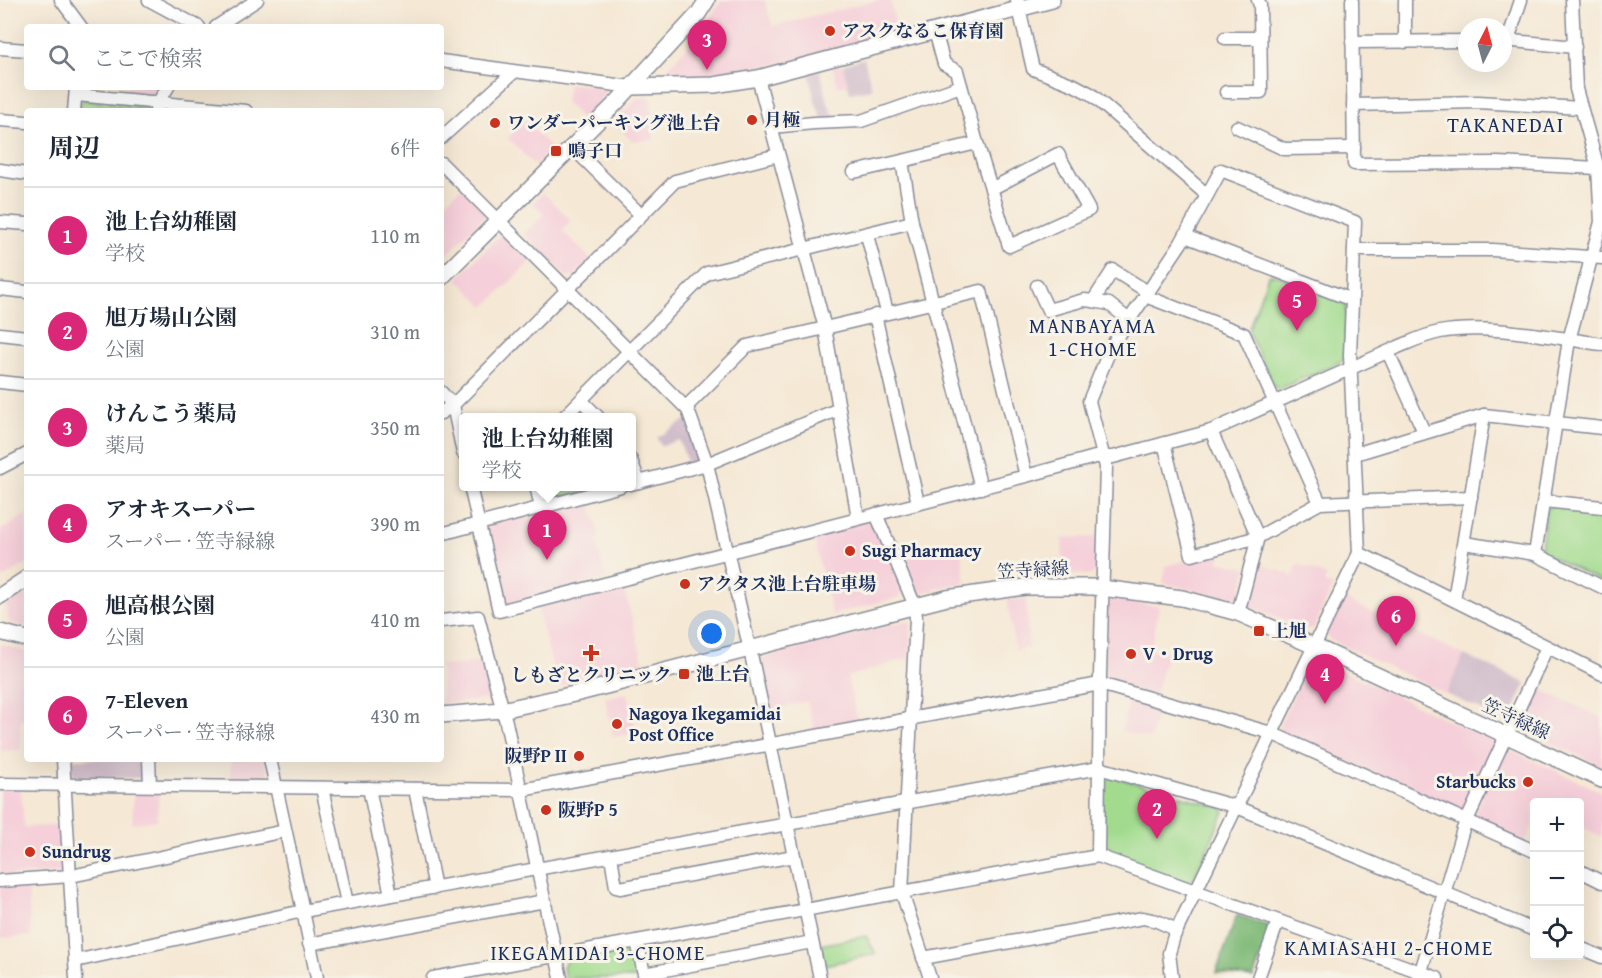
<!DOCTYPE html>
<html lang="ja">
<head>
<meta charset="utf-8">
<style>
  :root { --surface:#fff; --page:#f2f2f3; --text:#1f2937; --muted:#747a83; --line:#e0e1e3; --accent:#db2777 }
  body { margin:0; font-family:"Gentium Book Plus","Noto Serif JP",serif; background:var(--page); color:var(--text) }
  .controls { position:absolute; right:18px; bottom:18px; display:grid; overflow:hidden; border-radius:6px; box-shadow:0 6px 24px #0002 }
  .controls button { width:54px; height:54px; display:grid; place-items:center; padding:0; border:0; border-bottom:2px solid var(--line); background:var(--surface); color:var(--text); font:30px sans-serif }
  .compass { position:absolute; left:1458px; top:18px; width:54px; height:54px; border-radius:50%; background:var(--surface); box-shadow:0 6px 24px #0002; rotate:6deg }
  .you { position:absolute; left:712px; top:634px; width:21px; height:21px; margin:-15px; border:4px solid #fff; border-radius:50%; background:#1a73e8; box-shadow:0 0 0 9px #1a73e833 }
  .badge { display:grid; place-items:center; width:39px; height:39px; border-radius:50%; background:var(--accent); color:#fff; font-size:20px; font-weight:700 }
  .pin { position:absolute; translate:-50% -50px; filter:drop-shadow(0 2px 3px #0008) }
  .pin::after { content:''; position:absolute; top:32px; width:21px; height:18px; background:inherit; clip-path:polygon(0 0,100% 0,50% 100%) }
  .popup { position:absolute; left:459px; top:413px; width:177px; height:78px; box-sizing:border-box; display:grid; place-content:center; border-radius:6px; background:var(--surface); filter:drop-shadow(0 2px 4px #0005); font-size:20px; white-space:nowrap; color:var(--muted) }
  .popup b { font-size:22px; color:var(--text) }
  .popup::after { content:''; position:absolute; left:50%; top:100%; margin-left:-12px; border:12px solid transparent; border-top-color:var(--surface) }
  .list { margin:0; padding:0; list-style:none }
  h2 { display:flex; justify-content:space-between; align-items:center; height:78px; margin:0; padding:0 24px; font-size:26px }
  h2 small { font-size:20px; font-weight:400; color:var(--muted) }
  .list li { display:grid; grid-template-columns:39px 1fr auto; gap:18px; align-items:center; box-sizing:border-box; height:96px; padding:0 24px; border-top:2px solid var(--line) }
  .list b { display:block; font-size:22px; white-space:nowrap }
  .list p { margin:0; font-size:20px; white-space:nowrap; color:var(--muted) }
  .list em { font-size:20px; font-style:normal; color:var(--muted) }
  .icon { flex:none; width:33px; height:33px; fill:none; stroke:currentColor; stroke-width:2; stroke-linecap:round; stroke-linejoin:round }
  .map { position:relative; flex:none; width:1602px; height:978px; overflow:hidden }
  .search { position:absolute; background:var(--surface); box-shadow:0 6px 24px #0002; left:24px; top:24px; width:420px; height:66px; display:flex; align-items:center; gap:15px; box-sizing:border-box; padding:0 21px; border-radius:6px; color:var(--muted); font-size:22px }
  .panel { position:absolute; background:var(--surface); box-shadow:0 6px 24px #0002; left:24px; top:108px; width:420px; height:654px; border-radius:6px }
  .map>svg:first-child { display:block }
  .built { fill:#f5cfd9 }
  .industrial { fill:#d1bdcb }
  .green { fill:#a2db8e; stroke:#5e8576; stroke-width:1.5 }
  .forest { fill:#81bb79; stroke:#4e756c; stroke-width:1.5 }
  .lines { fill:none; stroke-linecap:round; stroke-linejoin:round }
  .minor-casing { stroke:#888c99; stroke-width:15 }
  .tertiary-casing { stroke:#888c99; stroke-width:18 }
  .minor { stroke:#fff; stroke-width:12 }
  .tertiary { stroke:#fff; stroke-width:15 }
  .poi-dot { fill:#c8321e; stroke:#f7f3e8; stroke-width:2 }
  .labels { text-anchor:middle; stroke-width:6; stroke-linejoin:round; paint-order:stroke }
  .poi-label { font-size:18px; font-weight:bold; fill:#1b2f5e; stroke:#f7f3e8; text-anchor:start }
  .street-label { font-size:18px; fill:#1b2f5e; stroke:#f7f3e8 }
  .neighbourhood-label { font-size:20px; letter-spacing:1.5px; fill:#1b2f5e; stroke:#f7f3e8 }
  .quarter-label { font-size:21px; letter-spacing:1.5px; fill:#1b2f5e; stroke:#f7f3e8 }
</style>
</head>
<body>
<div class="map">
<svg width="1602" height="978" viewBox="0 0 1602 978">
  <rect width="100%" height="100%" fill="#f7f3e8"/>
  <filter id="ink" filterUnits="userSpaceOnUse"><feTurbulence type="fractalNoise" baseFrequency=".0167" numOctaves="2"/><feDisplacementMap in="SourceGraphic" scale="12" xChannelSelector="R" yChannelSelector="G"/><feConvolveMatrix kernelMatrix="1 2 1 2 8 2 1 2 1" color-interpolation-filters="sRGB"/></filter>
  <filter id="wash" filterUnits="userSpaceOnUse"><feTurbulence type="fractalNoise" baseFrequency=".008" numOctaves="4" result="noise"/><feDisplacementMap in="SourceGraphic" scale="24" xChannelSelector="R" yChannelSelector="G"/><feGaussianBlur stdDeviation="1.35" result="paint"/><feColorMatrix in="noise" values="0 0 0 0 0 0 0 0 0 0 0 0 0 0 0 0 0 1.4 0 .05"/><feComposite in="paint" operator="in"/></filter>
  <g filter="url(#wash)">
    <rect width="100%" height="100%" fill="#f5e8d4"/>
    <g class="built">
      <path d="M722 0H765L772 26 879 0H890L898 32 782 63 736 72 672 78 667 69 696 36 719 51 732 35 708 20Z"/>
      <path d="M843 65 848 84 838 87 833 67Z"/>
      <path d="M568 83 604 88 606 95 582 119 565 102Z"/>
      <path d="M119 87H163L154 95 119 92Z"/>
      <path d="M651 97 654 140 632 141 613 123 637 98Z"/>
      <path d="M525 121 552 149 535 166 508 138Z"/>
      <path d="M461 187 486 212 485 216 441 260V207Z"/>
      <path d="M543 193 571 220 562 231 591 259 573 277H567L524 234 544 214 533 203Z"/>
      <path d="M501 234H507L533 259 485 307 457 279Z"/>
      <path d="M590 499 599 533 597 542 606 578 507 604 502 602 485 531 489 525Z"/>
      <path d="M27 514V563L2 579 0 576V531Z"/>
      <path d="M867 521 875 525 903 591 900 597 832 615 813 535Z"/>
      <path d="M1096 537 1095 571 1091 575 1063 574 1062 538Z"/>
      <path d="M959 540 966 582 920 593 915 590 900 556Z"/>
      <path d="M1222 550 1219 561 1247 568 1239 597 1234 600 1163 583 1166 566Z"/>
      <path d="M1254 561 1293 576 1298 564 1327 576 1324 583 1333 586 1314 628 1307 629 1247 605 1243 600Z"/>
      <path d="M623 584 644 665 558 687 537 607Z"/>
      <path d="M27 592V627L9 622 6 605Z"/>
      <path d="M1342 598 1464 655 1446 694 1329 639 1325 632Z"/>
      <path d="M1026 599 1029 648 1015 650 1007 600Z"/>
      <path d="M1110 600 1159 606 1151 650 1167 653 1155 695 1107 681 1104 675 1106 605Z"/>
      <path d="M905 621 911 624 909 658 847 677 858 722 814 730 807 701 769 711 759 663 762 658Z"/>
      <path d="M0 644 27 652V719L20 720 21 750 0 751Z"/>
      <path d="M1317 659 1494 742 1496 748 1467 810 1460 812 1281 732 1279 727 1310 662Z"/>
      <path d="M484 661 493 694 490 699 441 704V665H460Z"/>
      <path d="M1534 686 1602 718V766L1519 728 1517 722Z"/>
      <path d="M627 693 637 733 613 737 605 698Z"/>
      <path d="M1130 696 1159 704 1150 739 1121 731Z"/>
      <path d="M1502 750H1510L1602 792V837L1580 826V802H1534V822L1525 842 1476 819 1474 814Z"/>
      <path d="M231 759H265L268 775 266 780 231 779Z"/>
      <path d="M0 788H21L24 827 64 825 66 869 62 872 0 876Z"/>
      <path d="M134 789H159L157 820 132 824Z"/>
      <path d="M28 884 31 936 0 938V886Z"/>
    </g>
    <g class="industrial">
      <path d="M864 58 872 89 850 93 843 65Z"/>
      <path d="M820 70 828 103 835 120 823 121 816 104 809 73Z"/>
      <path d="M687 419 700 457 697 462 688 465 679 440 661 446 657 438Z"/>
      <path d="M1464 655 1526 683 1510 718 1504 720 1446 694Z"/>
      <path d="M71 759H144L145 774 141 778 76 777 72 773Z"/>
    </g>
    <g class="green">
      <path d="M84 100 149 107 152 111H79L80 103Z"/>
      <path d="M1273 274 1344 302 1346 306 1344 360 1279 389 1274 387 1249 333V328L1268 276Z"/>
      <path d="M540 487H605L548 501 543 499Z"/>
      <path d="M1551 505 1602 511V582L1543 553 1541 549 1546 510Z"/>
      <path d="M1108 775 1222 808 1224 812 1192 882 1185 883 1105 854 1102 851V779Z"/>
      <path d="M866 936 876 954 824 965 820 945Z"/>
      <path d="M630 948 636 950 642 978H565L563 967 567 959Z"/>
    </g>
    <path class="forest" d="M1237 915 1268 926 1270 932 1253 978 1216 973Z"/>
  </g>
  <g filter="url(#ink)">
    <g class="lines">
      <g class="minor-casing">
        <g id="minor">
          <path d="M61 0 81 27"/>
          <path d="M149 0 199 27"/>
          <path d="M1017 0 1033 69 1074 85 1091 94 1207 195"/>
          <path d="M1352 0 1354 164 1498 163 1598 168"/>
          <path d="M216 27 257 0"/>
          <path d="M935 31 944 64 957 71 977 143"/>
          <path d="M1225 38H1260"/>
          <path d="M1503 40 1575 47"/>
          <path d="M1508 40 1521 0"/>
          <path d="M1352 42 1467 41"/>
          <path d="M1405 42V0"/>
          <path d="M0 48 27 50"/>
          <path d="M441 61 631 87"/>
          <path d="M758 78 825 328 981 291 1026 476"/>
          <path d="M1226 92H1261L1260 5 1258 0"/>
          <path d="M76 95 246 111"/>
          <path d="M1353 105 1478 102 1581 108"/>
          <path d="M156 110 158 103 168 87"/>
          <path d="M74 111 76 88"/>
          <path d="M0 120 27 122"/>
          <path d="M771 127 814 123 861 121 961 86"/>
          <path d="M1237 127 1284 149 1354 148"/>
          <path d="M441 138 514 72"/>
          <path d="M571 146 641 215"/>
          <path d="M441 163 688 410 707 464 752 659 820 978"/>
          <path d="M0 170 27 174"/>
          <path d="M854 172 902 161"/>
          <path d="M0 222 27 224"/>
          <path d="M867 235 887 312"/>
          <path d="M1185 236 1352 300"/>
          <path d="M1354 250H1493L1602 258"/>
          <path d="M1037 286 1048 310 1084 300 1093 301"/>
          <path d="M0 289 27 292"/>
          <path d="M1145 296 1244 334 1320 503"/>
          <path d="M875 315 918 503"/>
          <path d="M1129 320 1109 304 1093 301 1113 270 1148 292"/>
          <path d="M0 334 27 337"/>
          <path d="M1388 352 1424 432"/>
          <path d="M0 382 27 385"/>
          <path d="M441 392 453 405 463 453"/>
          <path d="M581 400 599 418"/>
          <path d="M687 406 747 346 825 328 858 518"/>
          <path d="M441 413 453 405 675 181 778 155"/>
          <path d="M563 418 707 273 912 222"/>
          <path d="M1211 431 1258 537 1238 613"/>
          <path d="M1164 443 1192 555 1258 537 1320 503 1471 497"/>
          <path d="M1355 454 1484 415 1602 428"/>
          <path d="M631 460 639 482"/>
          <path d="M0 468 27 454"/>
          <path d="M631 484 707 464 839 409"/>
          <path d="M470 486 499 611 1026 476 1095 457H1113L1211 431 1396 348C1410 342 1424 335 1440 332 1487 323 1553 338 1602 344"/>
          <path d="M536 486 541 507"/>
          <path d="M981 488 912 222 902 161 977 143 1009 246 1089 210 1058 154 991 189"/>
          <path d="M1544 501 1602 507"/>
          <path d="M876 514 915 606 916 619 902 893 930 978"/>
          <path d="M441 534 621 486"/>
          <path d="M1464 543 1535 554 1602 587"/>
          <path d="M1359 553 1602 674"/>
          <path d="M1535 554 1569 340 1601 222 1598 168 1576 89 1572 0"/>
          <path d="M1454 600 1484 415"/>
          <path d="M441 621 478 617 506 722 561 978"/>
          <path d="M63 759 76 978"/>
          <path d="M149 759 150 785"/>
          <path d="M0 784 521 790 1100 684 1271 733 1534 851"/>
          <path d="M322 788 347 903"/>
          <path d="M369 788 391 895"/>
          <path d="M415 789 435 888"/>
          <path d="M611 856 616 887 620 888 794 856"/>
          <path d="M1098 856 1437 978"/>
          <path d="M1580 871 1602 882"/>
          <path d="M0 881 71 876 285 831"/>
          <path d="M637 941 1098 856 1100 675 1106 467 1089 401 1111 347 1181 243 1221 170 1355 222 1350 355 1359 553 1174 936 1169 953 1172 978"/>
          <path d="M309 944 545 901"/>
          <path d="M1580 948 1602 957"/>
          <path d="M923 958 1143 918 1157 921 1177 930"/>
          <path d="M75 961 303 911 270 759"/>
          <path d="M317 978 303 911 1099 768 1237 807 1534 930"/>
          <path d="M433 978 637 941 644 974 812 942"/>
          <path d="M1258 978 1278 921"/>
          <path d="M1419 978 1463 829 1547 647"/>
        </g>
      </g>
      <g class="tertiary-casing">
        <g id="tertiary">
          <path d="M631 87 714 85 758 78 1052 0"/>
          <path d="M441 278 617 102 698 14 707 0"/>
          <path d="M0 596 27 578"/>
          <path d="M0 632 27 639"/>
          <path d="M441 715 502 710 579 693 947 598 1025 587H1093L1182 598 1238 613 1314 646 1602 780"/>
        </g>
      </g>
      <use href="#minor" class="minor"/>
      <use href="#tertiary" class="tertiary"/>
    </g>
  </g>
  <g class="poi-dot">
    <circle cx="830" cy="31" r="6"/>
    <circle cx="752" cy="120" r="6"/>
    <circle cx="495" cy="123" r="6"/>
    <rect x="550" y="145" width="12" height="12" rx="3"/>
    <circle cx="850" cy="551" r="6"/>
    <circle cx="685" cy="584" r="6"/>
    <rect x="1253" y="625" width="12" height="12" rx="3"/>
    <path d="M588 644h6v6h6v6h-6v6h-6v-6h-6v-6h6z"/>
    <circle cx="1131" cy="654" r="6"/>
    <rect x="678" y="668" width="12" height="12" rx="3"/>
    <circle cx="617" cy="724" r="6"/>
    <circle cx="579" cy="756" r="6"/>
    <circle cx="1528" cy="782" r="6"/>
    <circle cx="546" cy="810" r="6"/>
    <circle cx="30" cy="852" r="6"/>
  </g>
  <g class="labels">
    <g class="poi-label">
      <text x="842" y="37">アスクなるこ保育園</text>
      <text x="764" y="126">月極</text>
      <text x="507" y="129">ワンダーパーキング池上台</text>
      <text x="568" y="157">鳴子口</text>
      <text x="862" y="557">Sugi Pharmacy</text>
      <text x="697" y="590">アクタス池上台駐車場</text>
      <text x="1271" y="637">上旭</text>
      <text x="1143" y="660">V・Drug</text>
      <text x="696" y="680">池上台</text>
      <text x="591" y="681" text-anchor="middle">しもざとクリニック</text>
      <text x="629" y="720">Nagoya Ikegamidai<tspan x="629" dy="21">Post Office</tspan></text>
      <text x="567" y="762" text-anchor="end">阪野P Ⅱ</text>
      <text x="1516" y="788" text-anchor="end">Starbucks</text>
      <text x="558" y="816">阪野P 5</text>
      <text x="42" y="858">Sundrug</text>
    </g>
    <g class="street-label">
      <text transform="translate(1033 570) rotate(-3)" y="6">笠寺緑線</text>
      <text transform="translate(1516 719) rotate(25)" y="6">笠寺緑線</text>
    </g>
    <g class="neighbourhood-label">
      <text x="1093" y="333">MANBAYAMA<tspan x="1093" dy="23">1-CHOME</tspan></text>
      <text x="1389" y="955">KAMIASAHI 2-CHOME</text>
      <text x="598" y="960">IKEGAMIDAI 3-CHOME</text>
    </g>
    <g class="quarter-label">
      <text x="1506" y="132">TAKANEDAI</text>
    </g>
  </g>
</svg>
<div class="controls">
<button>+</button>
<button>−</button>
<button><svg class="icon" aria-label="locate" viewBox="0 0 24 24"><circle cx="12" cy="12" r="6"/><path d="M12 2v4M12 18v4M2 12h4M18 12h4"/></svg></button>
</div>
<svg class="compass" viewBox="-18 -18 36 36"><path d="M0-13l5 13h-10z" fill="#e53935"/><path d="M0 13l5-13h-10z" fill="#747a83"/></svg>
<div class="you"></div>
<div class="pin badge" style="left:547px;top:560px">1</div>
<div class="popup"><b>池上台幼稚園</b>学校</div>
<div class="pin badge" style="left:1157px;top:839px">2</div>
<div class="pin badge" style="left:707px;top:70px">3</div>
<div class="pin badge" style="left:1325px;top:704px">4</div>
<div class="pin badge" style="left:1297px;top:331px">5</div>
<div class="pin badge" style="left:1396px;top:646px">6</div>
<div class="search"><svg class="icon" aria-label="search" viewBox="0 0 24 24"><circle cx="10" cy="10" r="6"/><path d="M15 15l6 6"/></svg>ここで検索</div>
<section class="panel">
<h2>周辺<small>6件</small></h2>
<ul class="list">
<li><span class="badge">1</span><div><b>池上台幼稚園</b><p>学校</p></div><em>110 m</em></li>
<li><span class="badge">2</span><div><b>旭万場山公園</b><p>公園</p></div><em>310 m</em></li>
<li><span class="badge">3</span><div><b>けんこう薬局</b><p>薬局</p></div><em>350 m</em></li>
<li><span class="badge">4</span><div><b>アオキスーパー</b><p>スーパー · 笠寺緑線</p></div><em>390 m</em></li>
<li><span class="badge">5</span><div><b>旭高根公園</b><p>公園</p></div><em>410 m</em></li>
<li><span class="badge">6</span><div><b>7-Eleven</b><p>スーパー · 笠寺緑線</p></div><em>430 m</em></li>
</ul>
</section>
</div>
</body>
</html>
